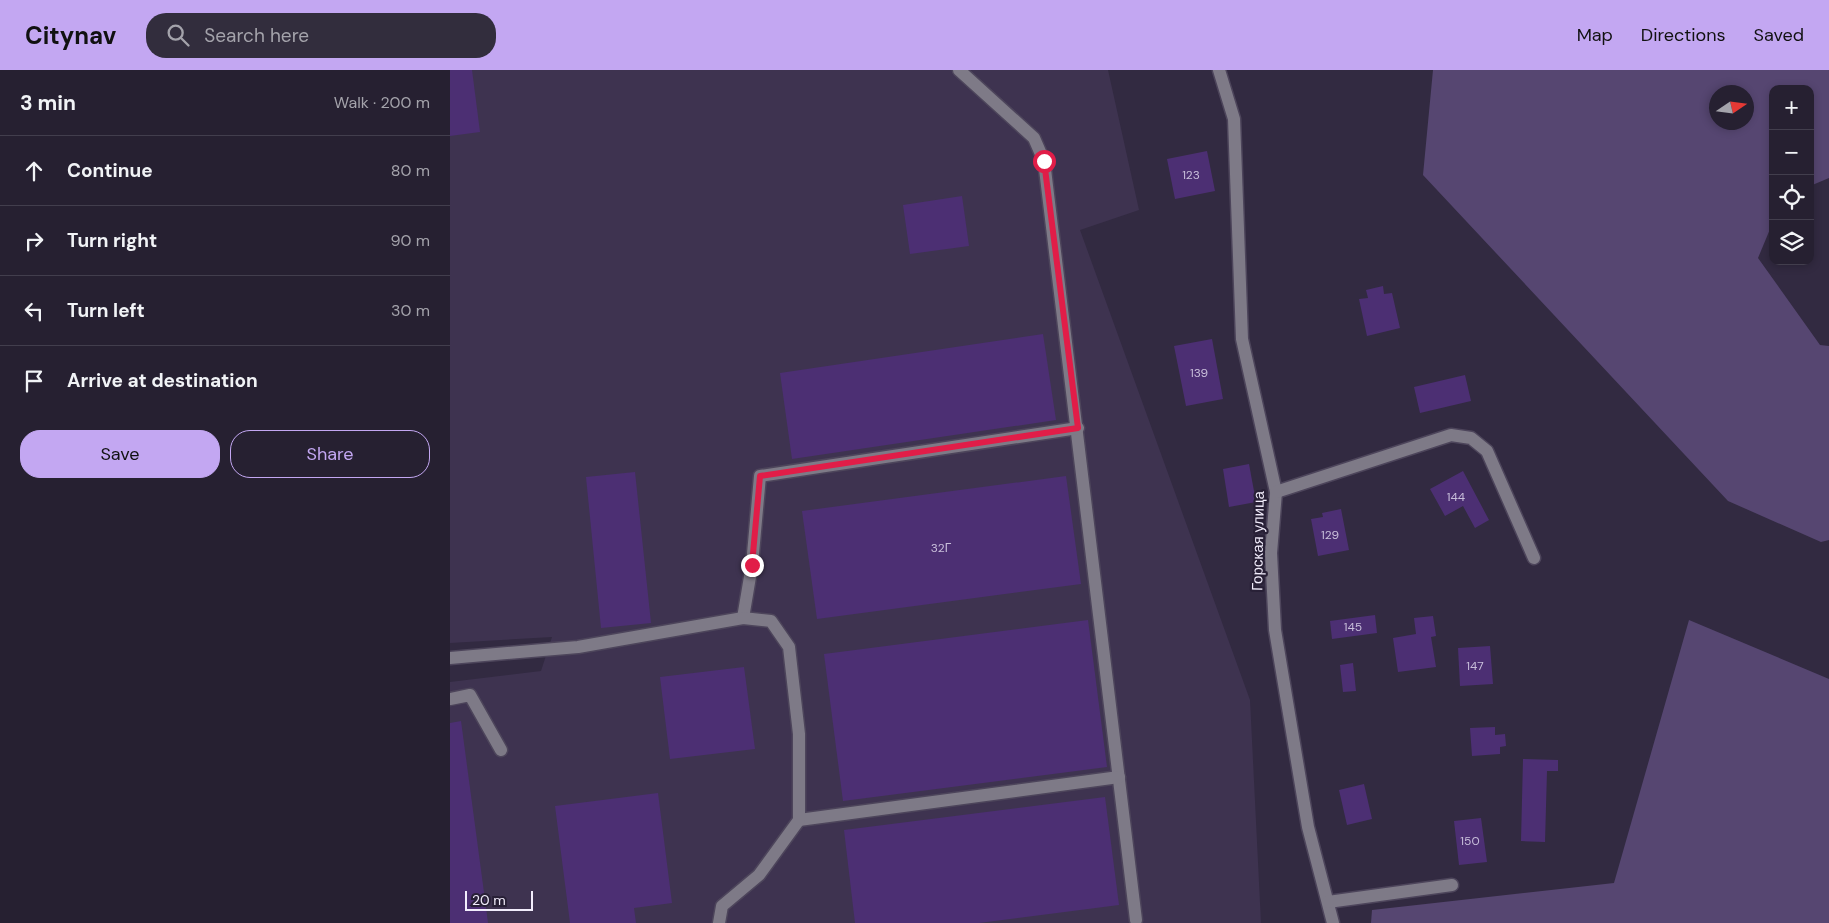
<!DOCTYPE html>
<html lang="en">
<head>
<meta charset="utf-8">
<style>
  :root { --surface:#262031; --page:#322d3d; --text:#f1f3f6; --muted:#a4a3ab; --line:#423e4d; --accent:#c3a7f2 }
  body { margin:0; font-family:"DM Sans",sans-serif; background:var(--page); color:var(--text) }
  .controls { position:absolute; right:15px; top:15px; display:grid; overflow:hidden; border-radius:10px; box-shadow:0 2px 8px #0003 }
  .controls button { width:45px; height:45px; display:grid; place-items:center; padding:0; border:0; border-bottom:1px solid var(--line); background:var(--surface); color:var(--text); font:25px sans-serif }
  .compass { position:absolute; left:1259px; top:15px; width:45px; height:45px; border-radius:50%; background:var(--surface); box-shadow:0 2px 8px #0003; rotate:77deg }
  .scale { position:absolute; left:15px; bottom:12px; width:68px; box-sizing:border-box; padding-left:5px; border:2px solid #f2edfc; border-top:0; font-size:14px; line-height:18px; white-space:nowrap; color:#f2edfc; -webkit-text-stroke:4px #282036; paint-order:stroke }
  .stop { position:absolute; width:15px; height:15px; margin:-11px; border:4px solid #e11d48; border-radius:50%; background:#fff }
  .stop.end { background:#e11d48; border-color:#fff; box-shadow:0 1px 5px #0008 }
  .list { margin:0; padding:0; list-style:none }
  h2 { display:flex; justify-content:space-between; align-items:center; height:65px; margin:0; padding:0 20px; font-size:21px }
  h2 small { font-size:16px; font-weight:400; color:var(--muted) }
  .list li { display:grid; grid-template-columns:32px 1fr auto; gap:15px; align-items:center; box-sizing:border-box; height:70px; padding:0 20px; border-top:1px solid var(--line) }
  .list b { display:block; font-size:19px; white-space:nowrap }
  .list em { font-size:16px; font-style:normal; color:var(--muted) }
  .actions { display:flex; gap:10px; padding:15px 20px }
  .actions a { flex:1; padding:11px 0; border:1px solid var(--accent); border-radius:20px; text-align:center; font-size:18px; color:var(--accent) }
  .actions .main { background:var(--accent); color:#111 }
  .icon { flex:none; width:28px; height:28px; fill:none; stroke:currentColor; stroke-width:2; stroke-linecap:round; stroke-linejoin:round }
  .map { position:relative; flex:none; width:1379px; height:853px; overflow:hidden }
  header { display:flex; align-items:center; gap:30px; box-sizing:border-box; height:70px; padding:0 25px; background:var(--accent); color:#111 }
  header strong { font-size:24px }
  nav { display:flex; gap:28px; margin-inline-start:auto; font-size:18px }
  .search { width:350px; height:45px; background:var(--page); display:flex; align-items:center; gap:12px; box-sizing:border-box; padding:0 18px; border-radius:20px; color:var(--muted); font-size:19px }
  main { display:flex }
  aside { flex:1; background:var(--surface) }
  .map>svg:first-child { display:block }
  .built { fill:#3e3350 }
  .green { fill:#564671; fill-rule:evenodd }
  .building { fill:#4c2f73 }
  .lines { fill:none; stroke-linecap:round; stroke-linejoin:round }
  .minor-casing { stroke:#4d455b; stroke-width:15 }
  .minor { stroke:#7e7a87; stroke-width:12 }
  .route { stroke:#e11d48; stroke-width:6 }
  .labels { text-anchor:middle; stroke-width:4.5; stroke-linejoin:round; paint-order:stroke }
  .number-label { font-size:12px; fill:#c8beda }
  .street-label { font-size:15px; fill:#f2edfc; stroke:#282036 }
</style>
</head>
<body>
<header>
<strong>Citynav</strong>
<div class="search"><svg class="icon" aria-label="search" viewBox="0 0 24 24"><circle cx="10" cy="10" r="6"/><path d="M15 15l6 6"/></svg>Search here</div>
<nav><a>Map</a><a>Directions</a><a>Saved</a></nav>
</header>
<main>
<aside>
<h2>3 min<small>Walk · 200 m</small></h2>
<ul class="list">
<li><svg class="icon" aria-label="ahead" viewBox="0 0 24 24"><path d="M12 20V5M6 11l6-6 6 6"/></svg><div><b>Continue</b></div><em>80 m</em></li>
<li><svg class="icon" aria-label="right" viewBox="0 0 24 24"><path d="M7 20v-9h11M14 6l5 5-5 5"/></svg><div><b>Turn right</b></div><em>90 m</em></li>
<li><svg class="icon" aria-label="left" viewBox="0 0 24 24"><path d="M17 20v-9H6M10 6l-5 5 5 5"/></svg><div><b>Turn left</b></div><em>30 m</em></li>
<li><svg class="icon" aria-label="arrive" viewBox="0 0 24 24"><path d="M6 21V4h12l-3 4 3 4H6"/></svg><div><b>Arrive at destination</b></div></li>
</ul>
<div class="actions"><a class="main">Save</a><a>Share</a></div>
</aside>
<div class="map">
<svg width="1379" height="853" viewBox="0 0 1379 853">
  <rect width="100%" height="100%" fill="#322a41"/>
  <path class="built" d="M0 0H658L689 140 630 160 800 630 811 853H0V612L91 601 102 567 0 573Z"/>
  <g class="green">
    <path d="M983 0H1379V108L1360 116V19H1323V152L1308 188 1370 275 1379 276V470L1371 472 1278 431 973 105ZM1266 22H1296V52H1266Z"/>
    <path d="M1239 550 1379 609V853H921L922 840 1164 813Z"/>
  </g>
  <g class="building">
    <path d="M0 0H22L30 62 0 66Z"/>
    <path d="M757 81 765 121 725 129 717 89Z"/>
    <path d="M512 126 519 176 460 184 453 135Z"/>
    <path d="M933 216 934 224 942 223 950 258 917 266 909 229 918 228 916 220Z"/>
    <path d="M593 264 606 350 342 389 330 303Z"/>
    <path d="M762 269 773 329 736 336 724 276Z"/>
    <path d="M1015 305 1021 331 970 343 964 317Z"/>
    <path d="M799 394 806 432 779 437 773 399Z"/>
    <path d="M1013 401 1039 450 1025 458 1013 436 995 446 980 419Z"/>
    <path d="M185 402 201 553 151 558 136 407Z"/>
    <path d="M616 406 631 514 367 549 352 441Z"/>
    <path d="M891 439 899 480 868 486 861 449 873 447 872 443Z"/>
    <path d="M925 545 927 563 882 569 880 551Z"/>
    <path d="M983 546 986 566 981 567 986 597 948 602 943 568 966 564 964 548Z"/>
    <path d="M638 550 657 697 393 731 374 584Z"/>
    <path d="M1040 576 1043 614 1010 616 1008 578Z"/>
    <path d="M903 593 906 621 893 622 890 595Z"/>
    <path d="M294 597 305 679 220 689 210 607Z"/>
    <path d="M11 651 33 815 38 853H0V653Z"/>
    <path d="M1045 657V665L1055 664 1056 676 1050 677V684L1022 686 1020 658Z"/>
    <path d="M1073 689 1108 690V701H1097L1095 772 1071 771Z"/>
    <path d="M914 714 922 749 897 755 889 720Z"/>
    <path d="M208 723 222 833 184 838 186 853H120L105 736Z"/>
    <path d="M655 727 669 835 529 853H405L394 760Z"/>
    <path d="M1031 748 1037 792 1009 795 1004 751Z"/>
  </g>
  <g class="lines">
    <g class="minor-casing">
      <g id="minor">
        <path d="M509 0 584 68 594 91 686 850"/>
        <path d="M769 0 784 49 792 269 826 422 821 483 825 560 858 757 883 853"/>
        <path d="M826 422 1001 365 1021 368 1037 381 1084 488"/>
        <path d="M0 588 128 577 293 548 302 495 310 406 628 358"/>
        <path d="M0 629 20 625 51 680"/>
        <path d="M349 750 669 707"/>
        <path d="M878 832 1002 815"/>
        <path d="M269 853 272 836 309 805 349 750V664L339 577 321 551 293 548"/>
      </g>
    </g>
    <use href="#minor" class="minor"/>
  </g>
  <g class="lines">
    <path class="route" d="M302 495 310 406 628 358 594 91"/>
  </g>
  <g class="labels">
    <g class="number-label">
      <text x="741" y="109">123</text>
      <text x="749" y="307">139</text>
      <text x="1006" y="431">144</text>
      <text x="880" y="469">129</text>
      <text x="491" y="482">32Г</text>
      <text x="903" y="561">145</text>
      <text x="1025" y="600">147</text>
      <text x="1020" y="775">150</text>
    </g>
    <g class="street-label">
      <text transform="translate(808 471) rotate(-89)" y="5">Горская улица</text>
    </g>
  </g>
</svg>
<div class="controls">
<button>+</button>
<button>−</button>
<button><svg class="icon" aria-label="locate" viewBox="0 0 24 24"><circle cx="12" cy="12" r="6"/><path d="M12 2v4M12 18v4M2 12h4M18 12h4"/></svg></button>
<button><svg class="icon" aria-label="layers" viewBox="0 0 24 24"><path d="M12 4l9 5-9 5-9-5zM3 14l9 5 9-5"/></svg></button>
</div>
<svg class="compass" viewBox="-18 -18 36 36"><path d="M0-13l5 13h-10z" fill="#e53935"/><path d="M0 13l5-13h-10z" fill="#a4a3ab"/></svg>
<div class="scale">20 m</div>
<div class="stop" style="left:594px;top:91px"></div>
<div class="stop end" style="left:302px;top:495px"></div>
</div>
</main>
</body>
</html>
